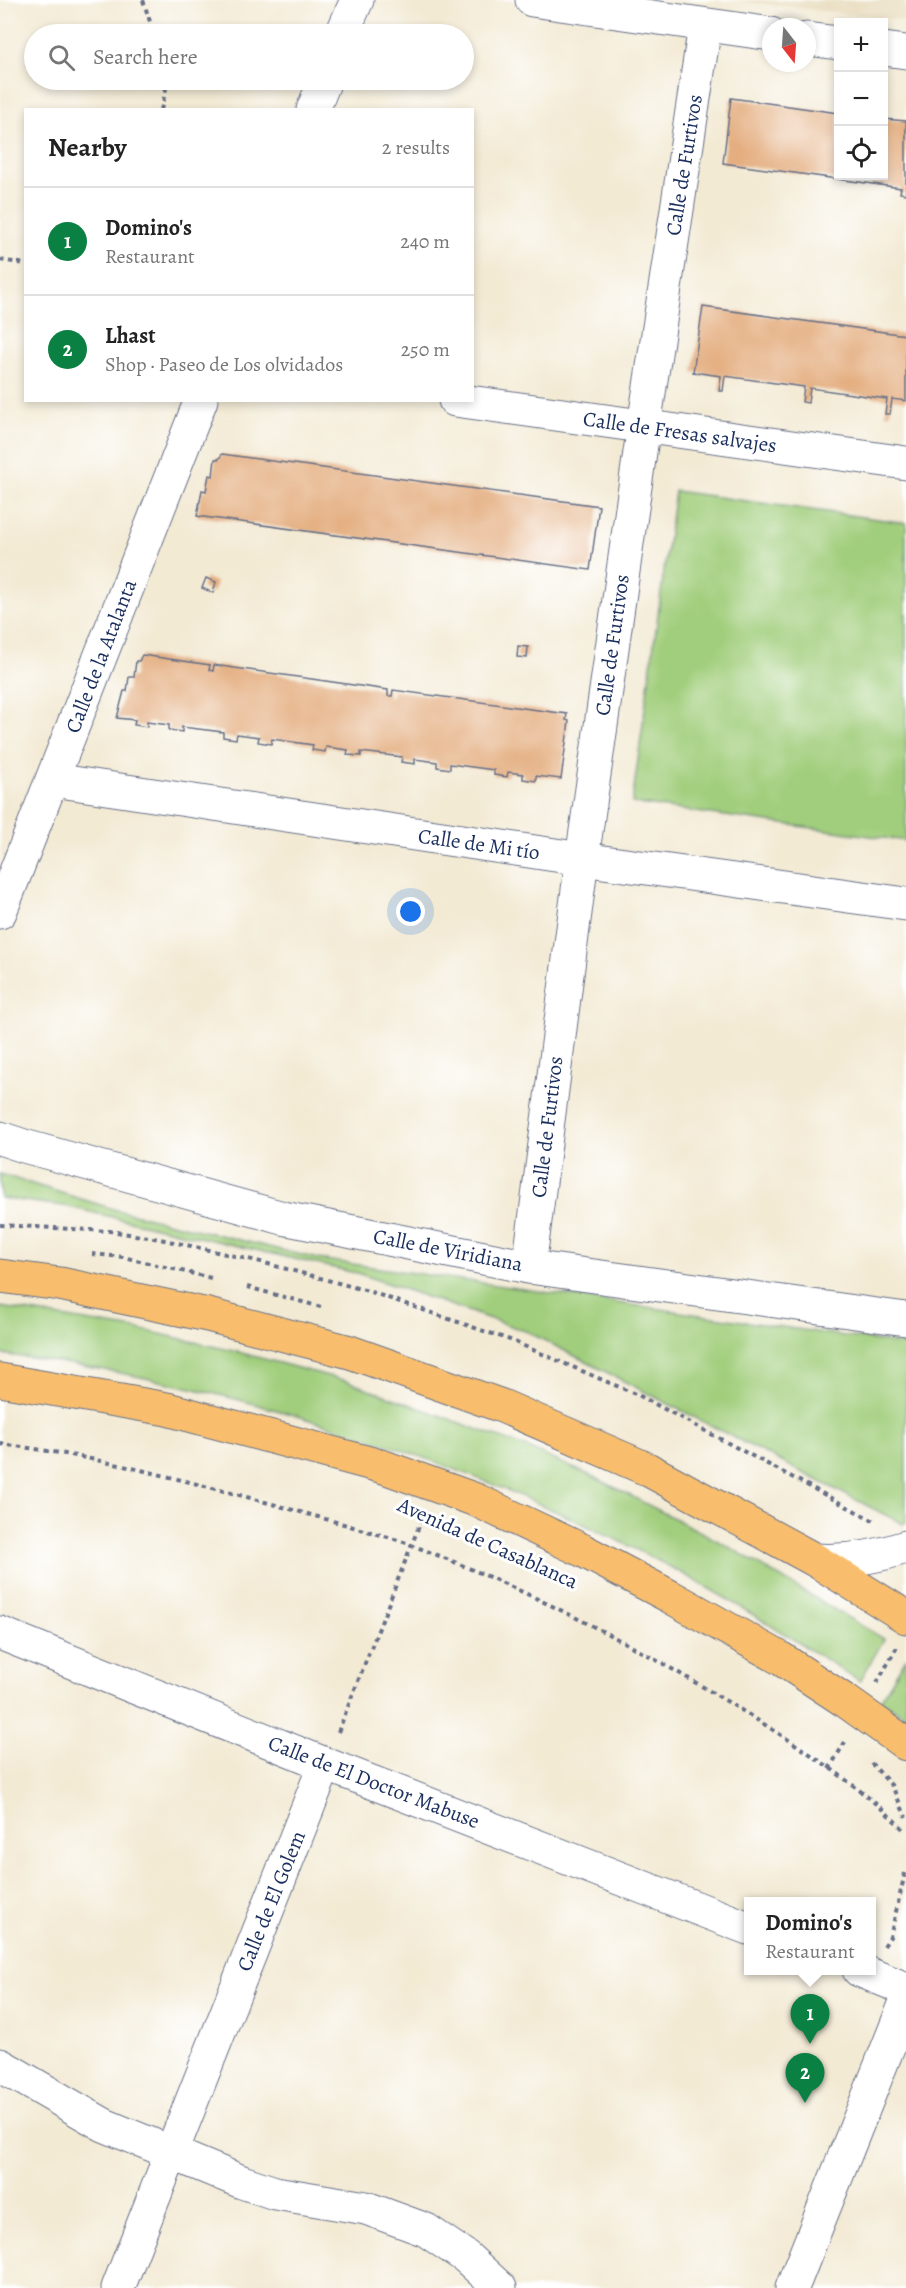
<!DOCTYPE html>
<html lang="en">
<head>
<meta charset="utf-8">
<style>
  :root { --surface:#fff; --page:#f6f6f6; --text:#222; --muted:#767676; --line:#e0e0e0; --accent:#0b8043 }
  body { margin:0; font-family:Alegreya,serif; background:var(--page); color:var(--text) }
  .controls { position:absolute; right:18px; top:18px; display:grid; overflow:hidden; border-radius:0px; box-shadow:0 3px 9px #0003 }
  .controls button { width:54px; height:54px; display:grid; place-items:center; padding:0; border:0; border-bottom:2px solid var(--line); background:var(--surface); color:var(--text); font:30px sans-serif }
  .compass { position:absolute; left:762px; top:18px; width:54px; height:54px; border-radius:50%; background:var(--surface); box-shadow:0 3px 9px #0003; rotate:163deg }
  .you { position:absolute; left:411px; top:912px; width:21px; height:21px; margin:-15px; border:4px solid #fff; border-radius:50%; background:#1a73e8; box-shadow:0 0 0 9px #1a73e833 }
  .badge { display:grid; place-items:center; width:39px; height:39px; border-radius:50%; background:var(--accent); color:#fff; font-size:20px; font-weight:700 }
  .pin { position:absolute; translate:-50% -50px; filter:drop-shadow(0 2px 3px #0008) }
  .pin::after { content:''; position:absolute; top:32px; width:21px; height:18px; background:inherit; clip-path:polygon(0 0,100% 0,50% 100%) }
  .popup { position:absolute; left:744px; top:1897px; width:132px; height:78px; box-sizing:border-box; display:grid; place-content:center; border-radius:0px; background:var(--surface); filter:drop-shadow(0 2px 4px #0005); font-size:20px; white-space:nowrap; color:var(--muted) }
  .popup b { font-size:22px; color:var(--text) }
  .popup::after { content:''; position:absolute; left:50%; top:100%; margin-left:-12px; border:12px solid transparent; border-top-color:var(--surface) }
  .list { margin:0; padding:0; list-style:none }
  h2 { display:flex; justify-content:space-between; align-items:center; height:78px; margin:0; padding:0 24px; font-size:26px }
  h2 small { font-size:20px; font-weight:400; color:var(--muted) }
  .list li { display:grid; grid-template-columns:39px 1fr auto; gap:18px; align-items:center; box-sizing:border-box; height:108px; padding:0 24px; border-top:2px solid var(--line) }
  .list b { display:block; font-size:22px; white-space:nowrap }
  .list p { margin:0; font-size:20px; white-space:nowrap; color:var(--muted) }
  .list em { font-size:20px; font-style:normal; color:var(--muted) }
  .icon { flex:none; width:33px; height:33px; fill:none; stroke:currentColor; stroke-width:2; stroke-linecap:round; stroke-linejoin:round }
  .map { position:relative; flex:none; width:906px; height:2288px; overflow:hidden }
  .search { position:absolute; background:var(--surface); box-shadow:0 3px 9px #0003; left:24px; top:24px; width:450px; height:66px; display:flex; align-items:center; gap:15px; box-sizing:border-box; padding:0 21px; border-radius:33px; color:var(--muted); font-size:22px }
  .panel { position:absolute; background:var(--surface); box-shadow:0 3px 9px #0003; left:24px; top:108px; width:450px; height:294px; border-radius:0px }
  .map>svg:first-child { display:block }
  .built { fill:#e7daba }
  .green { fill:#a1ce7c; stroke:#5e7e6d; stroke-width:1.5 }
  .building { fill:#e4ae80 }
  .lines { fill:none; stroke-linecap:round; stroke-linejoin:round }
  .minor-casing { stroke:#677087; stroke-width:35 }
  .major-casing { stroke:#677087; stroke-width:35 }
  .path { stroke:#677087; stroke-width:4; stroke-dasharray:4.5 4.5; stroke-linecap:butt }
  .minor { stroke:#fff; stroke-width:33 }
  .major { stroke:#f9be6d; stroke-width:33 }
  .labels { text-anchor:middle; stroke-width:6; stroke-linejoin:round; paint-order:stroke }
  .street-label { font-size:21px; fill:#1b2f5e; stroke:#fff }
</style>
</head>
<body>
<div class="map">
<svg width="906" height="2288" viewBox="0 0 906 2288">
  <rect width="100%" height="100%" fill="#fff"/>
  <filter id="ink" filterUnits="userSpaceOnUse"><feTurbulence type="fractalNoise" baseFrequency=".0167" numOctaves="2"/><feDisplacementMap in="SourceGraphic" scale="12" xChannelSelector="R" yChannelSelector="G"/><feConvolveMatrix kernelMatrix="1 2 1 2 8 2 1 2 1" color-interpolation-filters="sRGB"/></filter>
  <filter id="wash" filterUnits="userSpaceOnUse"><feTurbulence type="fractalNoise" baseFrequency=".008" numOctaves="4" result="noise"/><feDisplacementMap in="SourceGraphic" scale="24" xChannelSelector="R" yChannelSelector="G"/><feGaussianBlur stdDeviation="1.35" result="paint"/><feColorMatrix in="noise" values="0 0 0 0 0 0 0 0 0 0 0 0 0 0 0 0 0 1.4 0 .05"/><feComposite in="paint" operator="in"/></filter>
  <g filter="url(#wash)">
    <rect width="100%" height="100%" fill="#f3ead4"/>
    <path class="built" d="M733 0H906V21Z"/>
    <g class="green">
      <path d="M675 491 906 523V841L632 803Z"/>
      <path d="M0 1174 117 1210 318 1259 906 1345V1522L903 1524 528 1332 360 1274 64 1206 0 1198Z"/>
      <path d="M0 1307 147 1331 238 1352 347 1381 525 1447 596 1478 726 1545 884 1639 860 1681C800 1644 739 1604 676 1570 468 1460 235 1383 0 1354Z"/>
      <path d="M906 1658V1717L881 1699Z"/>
    </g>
    <g id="blocks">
      <g class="building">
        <path d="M731 98 838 113V176H884V119L906 121V194L900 193 901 188 723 163Z"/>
        <path d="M703 307 906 335V401L892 399 890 414H885L887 399 810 388 808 403 802 402 804 387 725 376 723 391H719L721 376 693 372Z"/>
        <path d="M222 454 599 506 590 570 197 516 202 490 206 491 209 475 213 476 215 459H219Z"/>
        <path d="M206 578 216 582 213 593 202 588Z"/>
        <path d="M518 646 528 647 527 658 517 657Z"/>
        <path d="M142 655 210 665 209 670 213 671 214 665 388 690V696H392L393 690 567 714 566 720 569 721 561 779 536 776V781L523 779V774L508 772 507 777 494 775V770L450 764V769L437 767V762L415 759V764L401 762 402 757 361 752V756L347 755 348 750 326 747 325 752 312 750 313 745 272 739 271 744 258 742 259 737 237 734 236 739 223 737V732L182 727V732L169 730V725L147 722V727L134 725 135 720 117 718 124 691H127L129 677H134L136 661H139Z"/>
      </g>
    </g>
  </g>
  <g filter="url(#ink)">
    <use href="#blocks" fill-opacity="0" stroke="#677087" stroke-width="1.5"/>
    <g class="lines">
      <g class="minor-casing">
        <g id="minor">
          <path d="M532 0 771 34"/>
          <path d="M342 34 357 0"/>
          <path d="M807 39 838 43"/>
          <path d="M884 49 906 52"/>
          <path d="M313 110 325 80"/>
          <path d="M455 400 906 463"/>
          <path d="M53 780 582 859 906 904"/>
          <path d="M0 912 201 400"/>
          <path d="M0 1138 24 1146 283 1218 529 1267 906 1319"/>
          <path d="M529 1267 582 859 640 452 705 26"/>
          <path d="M815 1560C846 1562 876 1557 906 1547"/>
          <path d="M0 1633 325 1764 748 1928"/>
          <path d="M859 1970 906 1989"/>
          <path d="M0 2065 104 2125 242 2182 275 2193 366 2208 426 2230 466 2257 500 2288"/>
          <path d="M118 2288 325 1764"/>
          <path d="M792 2288 906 2002"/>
        </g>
      </g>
      <g class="major-casing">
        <g id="major">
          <path d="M0 1276 60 1284 208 1315 350 1352 502 1406 647 1469 815 1560 906 1617"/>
          <path d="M0 1380 167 1409 384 1467 476 1500 582 1550 671 1597 780 1658 847 1702 906 1744"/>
        </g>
      </g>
      <g class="path">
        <path d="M143 0 154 34"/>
        <path d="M161 110 168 80"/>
        <path d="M0 260 26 264"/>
        <path d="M0 1225 110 1231 160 1239 257 1261 368 1291 510 1340 640 1396 874 1521"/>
        <path d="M92 1254 123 1257 211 1278"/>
        <path d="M247 1287 321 1307"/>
        <path d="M0 1444C73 1453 145 1470 216 1489 260 1500 303 1513 347 1525 369 1532 392 1537 414 1546 523 1588 628 1641 728 1702 790 1740 855 1780 906 1832"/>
        <path d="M877 1683 897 1647"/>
        <path d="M338 1732 423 1516"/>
        <path d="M871 1763 892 1786 906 1817"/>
        <path d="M829 1769 845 1742"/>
        <path d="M884 1946 890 1937 906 1869"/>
      </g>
      <use href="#minor" class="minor"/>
      <use href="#major" class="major"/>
    </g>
  </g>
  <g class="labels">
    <g class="street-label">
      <text transform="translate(684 165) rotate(-81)" y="7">Calle de Furtivos</text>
      <text transform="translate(680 432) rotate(8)" y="7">Calle de Fresas salvajes</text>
      <text transform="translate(612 645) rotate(-82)" y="7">Calle de Furtivos</text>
      <text transform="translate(101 656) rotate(-69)" y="7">Calle de la Atalanta</text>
      <text transform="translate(479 844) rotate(8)" y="7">Calle de Mi tío</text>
      <text transform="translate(547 1127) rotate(-83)" y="7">Calle de Furtivos</text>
      <text transform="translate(448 1250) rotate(11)" y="7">Calle de Viridiana</text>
      <text transform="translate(488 1543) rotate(24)" y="7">Avenida de Casablanca</text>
      <text transform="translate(374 1782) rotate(21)" y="7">Calle de El Doctor Mabuse</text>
      <text transform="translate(271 1901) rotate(-68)" y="7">Calle de El Golem</text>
    </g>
  </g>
</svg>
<div class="controls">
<button>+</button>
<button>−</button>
<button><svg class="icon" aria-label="locate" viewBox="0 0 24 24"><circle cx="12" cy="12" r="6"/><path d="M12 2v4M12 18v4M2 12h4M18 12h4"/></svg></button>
</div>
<svg class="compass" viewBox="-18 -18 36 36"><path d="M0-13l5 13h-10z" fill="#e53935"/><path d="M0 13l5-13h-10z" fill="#767676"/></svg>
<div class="you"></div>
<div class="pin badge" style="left:810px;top:2044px">1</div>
<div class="popup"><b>Domino's</b>Restaurant</div>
<div class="pin badge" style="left:805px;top:2103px">2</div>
<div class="search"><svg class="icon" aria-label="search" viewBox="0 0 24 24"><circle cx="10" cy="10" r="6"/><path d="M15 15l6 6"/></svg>Search here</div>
<section class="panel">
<h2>Nearby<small>2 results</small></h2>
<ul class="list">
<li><span class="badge">1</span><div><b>Domino's</b><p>Restaurant</p></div><em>240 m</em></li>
<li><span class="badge">2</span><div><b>Lhast</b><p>Shop · Paseo de Los olvidados</p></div><em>250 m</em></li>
</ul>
</section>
</div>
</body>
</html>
